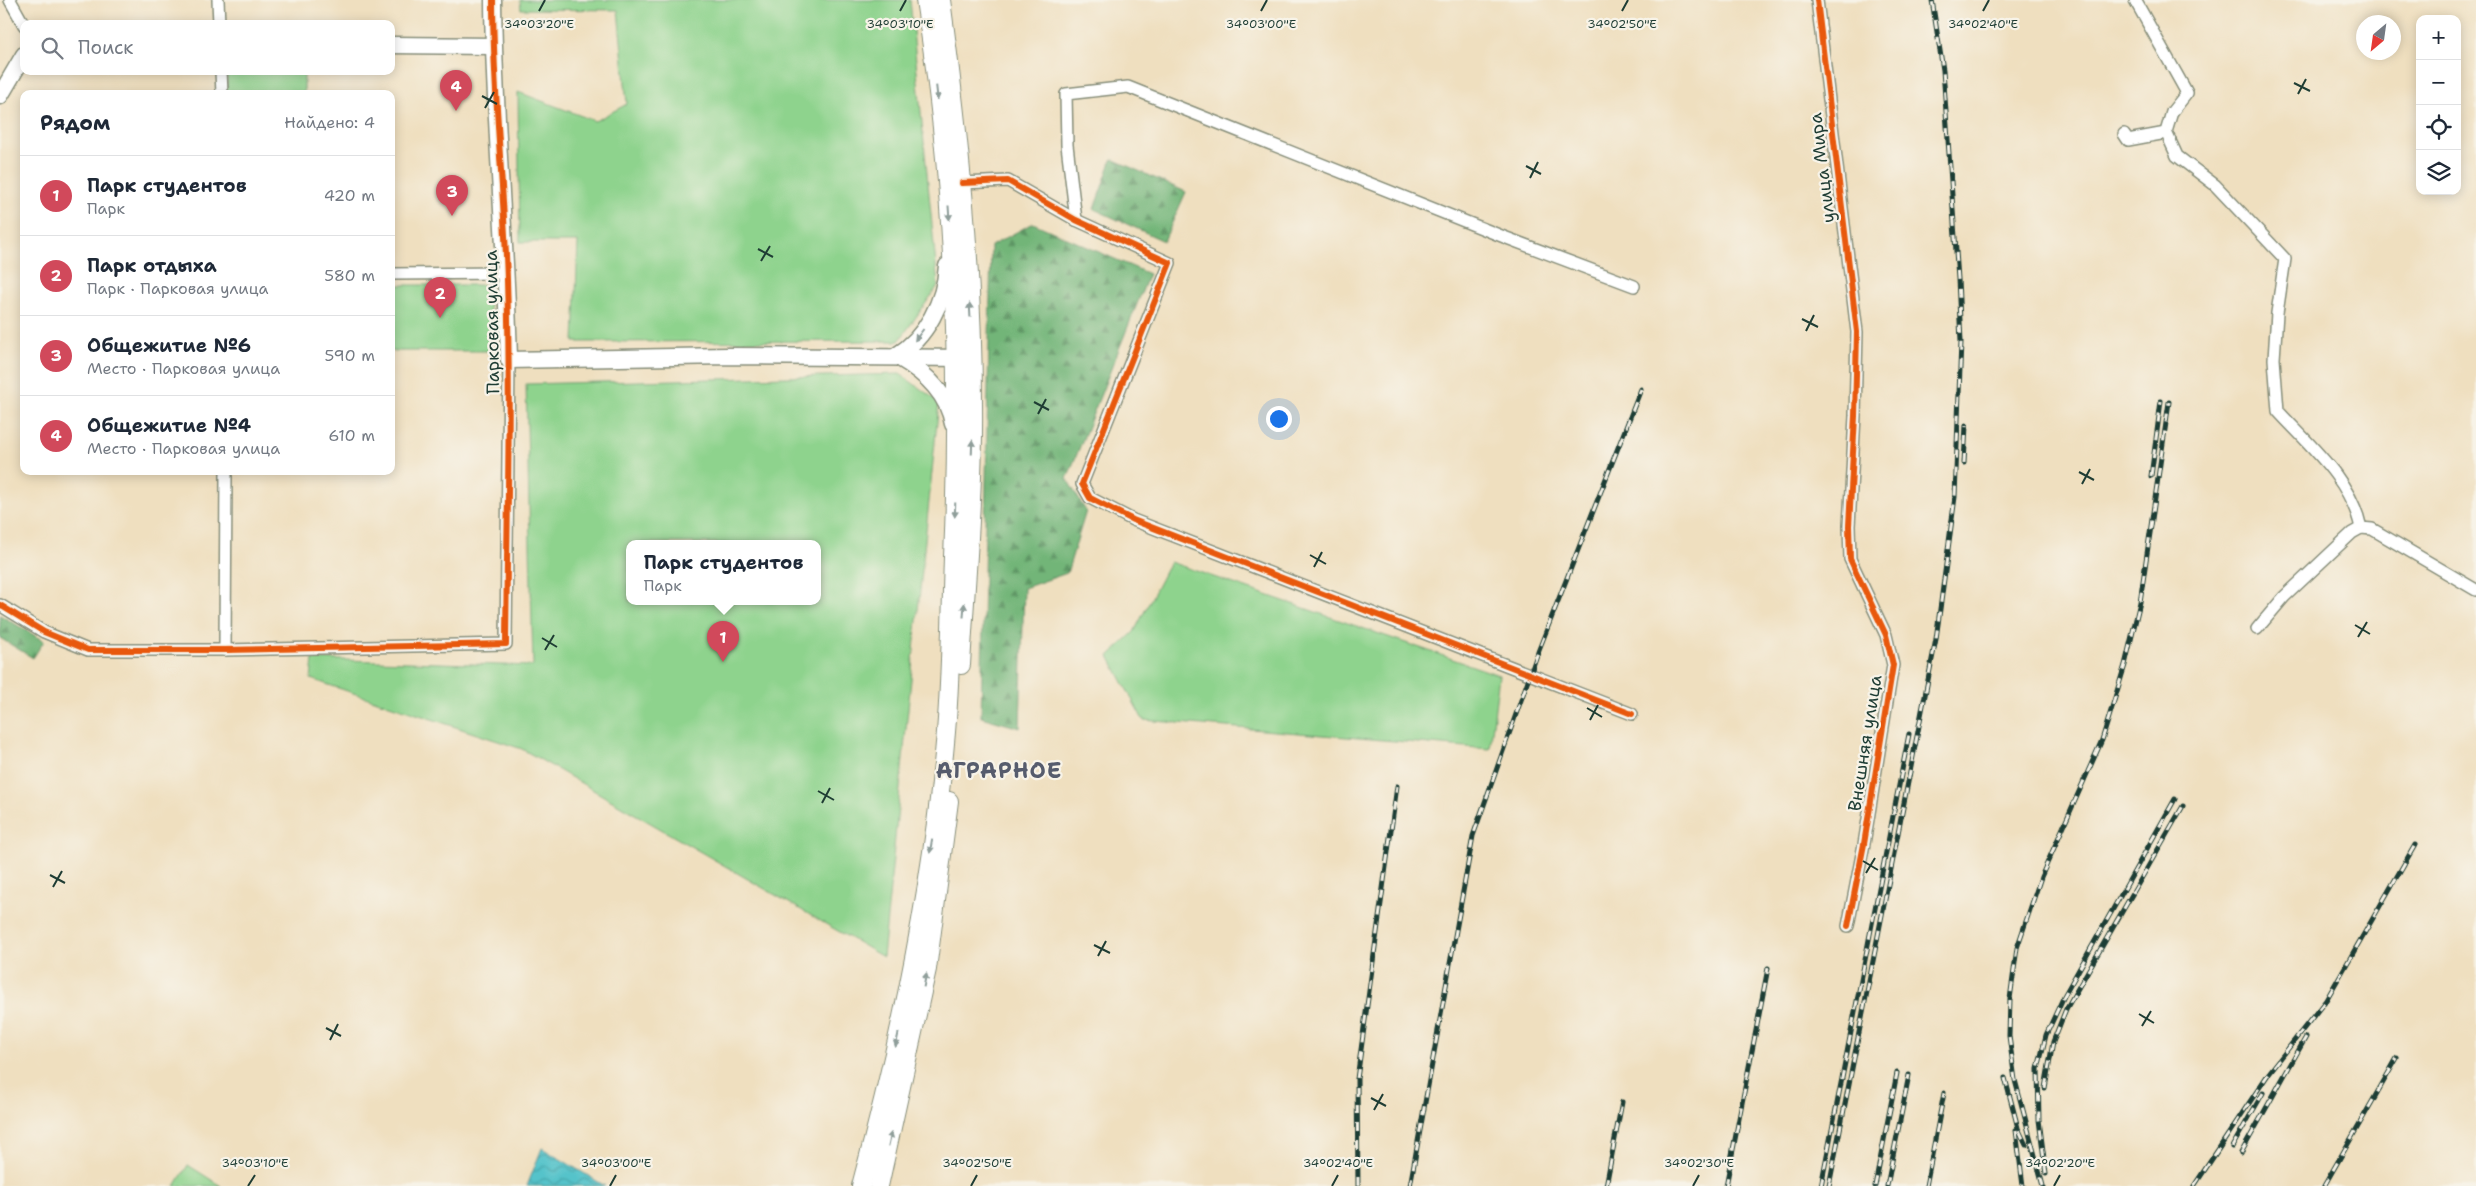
<!DOCTYPE html>
<html lang="ru">
<head>
<meta charset="utf-8">
<style>
  :root { --surface:#fff; --page:#f2f2f3; --text:#1f2937; --muted:#747a83; --line:#e0e1e3; --accent:#d1495b }
  body { margin:0; font-family:"Shantell Sans",sans-serif; background:var(--page); color:var(--text) }
  .controls { position:absolute; right:15px; top:15px; display:grid; overflow:hidden; border-radius:10px; box-shadow:0 2px 12px #0003 }
  .controls button { width:45px; height:45px; display:grid; place-items:center; padding:0; border:0; border-bottom:1px solid var(--line); background:var(--surface); color:var(--text); font:25px sans-serif }
  .compass { position:absolute; left:2356px; top:15px; width:45px; height:45px; border-radius:50%; background:var(--surface); box-shadow:0 2px 12px #0003; rotate:209deg }
  .you { position:absolute; left:1278px; top:418px; width:18px; height:18px; margin:-12px; border:4px solid #fff; border-radius:50%; background:#1a73e8; box-shadow:0 0 0 8px #1a73e833 }
  .badge { display:grid; place-items:center; width:32px; height:32px; border-radius:50%; background:var(--accent); color:#fff; font-size:16px; font-weight:700 }
  .pin { position:absolute; translate:-50% -41px; filter:drop-shadow(0 1px 2px #0008) }
  .pin::after { content:''; position:absolute; top:26px; width:18px; height:15px; background:inherit; clip-path:polygon(0 0,100% 0,50% 100%) }
  .popup { position:absolute; left:626px; top:540px; width:195px; height:65px; box-sizing:border-box; display:grid; place-content:center; border-radius:10px; background:var(--surface); filter:drop-shadow(0 1px 4px #0005); font-size:16px; white-space:nowrap; color:var(--muted) }
  .popup b { font-size:19px; color:var(--text) }
  .popup::after { content:''; position:absolute; left:50%; top:100%; margin-left:-10px; border:10px solid transparent; border-top-color:var(--surface) }
  .list { margin:0; padding:0; list-style:none }
  h2 { display:flex; justify-content:space-between; align-items:center; height:65px; margin:0; padding:0 20px; font-size:21px }
  h2 small { font-size:16px; font-weight:400; color:var(--muted) }
  .list li { display:grid; grid-template-columns:32px 1fr auto; gap:15px; align-items:center; box-sizing:border-box; height:80px; padding:0 20px; border-top:1px solid var(--line) }
  .list b { display:block; font-size:19px; white-space:nowrap }
  .list p { margin:0; font-size:16px; white-space:nowrap; color:var(--muted) }
  .list em { font-size:16px; font-style:normal; color:var(--muted) }
  .icon { flex:none; width:28px; height:28px; fill:none; stroke:currentColor; stroke-width:2; stroke-linecap:round; stroke-linejoin:round }
  .map { position:relative; flex:none; width:2476px; height:1186px; overflow:hidden }
  .search { position:absolute; background:var(--surface); box-shadow:0 2px 12px #0003; left:20px; top:20px; width:375px; height:55px; display:flex; align-items:center; gap:12px; box-sizing:border-box; padding:0 18px; border-radius:10px; color:var(--muted); font-size:19px }
  .panel { position:absolute; background:var(--surface); box-shadow:0 2px 12px #0003; left:20px; top:90px; width:375px; height:385px; border-radius:10px }
  .map>svg:first-child { display:block }
  .green { fill:#8ed38d; stroke:#568860; fill-rule:evenodd }
  .forest { fill:url(#forest-firs); stroke:#487956 }
  .water { fill:url(#water-waves); stroke:#3a807f }
  .lines { fill:none; stroke-linecap:round; stroke-linejoin:round }
  .street-casing { stroke:#878e7a; stroke-width:14 }
  .secondary-casing { stroke:#878e7a; stroke-width:19 }
  .primary-casing { stroke:#878e7a; stroke-width:20 }
  .street { stroke:#fff; stroke-width:11 }
  .secondary { stroke:#fff; stroke-width:16 }
  .primary { stroke:#fff; stroke-width:18 }
  .rail-casing { stroke:#1f3d34; stroke-width:5 }
  .rail { stroke:#f7f3e8; stroke-width:3; stroke-dasharray:9; stroke-linecap:butt }
  .cycleway-casing { stroke:#f7f3e8; stroke-width:9 }
  .cycleway { stroke:#e8590c; stroke-width:6 }
  .oneway { fill:#8f9e9a }
  .ticks { fill:none; stroke:#1f3d34; stroke-width:2 }
  .labels { text-anchor:middle; stroke-width:4.5; stroke-linejoin:round; paint-order:stroke }
  .street-label { font-size:18px; fill:#1f3d34; stroke:#f7f3e8 }
  .district-label { font-size:22px; font-weight:bold; letter-spacing:1px; fill:#565c6d; stroke:#f7f3e8 }
  .ticks-label { font-size:12px; text-anchor:middle; fill:#1f3d34; stroke:#f7f3e8; stroke-width:4.5; stroke-linejoin:round; paint-order:stroke }
</style>
</head>
<body>
<div class="map">
<svg width="2476" height="1186" viewBox="0 0 2476 1186">
  <defs>
    <pattern id="forest-firs" width="22" height="20" patternUnits="userSpaceOnUse" patternTransform="scale(1.25)"><rect width="22" height="20" fill="#72b578"/><path d="M5 1l3.5 6h-7zM16 11l3.5 6h-7z" fill="#5d9463"/></pattern>
    <pattern id="water-waves" width="16" height="10" patternUnits="userSpaceOnUse" patternTransform="scale(1.25)"><rect width="16" height="10" fill="#55c3ca"/><path d="M0 5q4-4 8 0t8 0" fill="none" stroke="#46a0a5"/></pattern>
  </defs>
  <rect width="100%" height="100%" fill="#f7f3e8"/>
  <filter id="ink" filterUnits="userSpaceOnUse"><feTurbulence type="fractalNoise" baseFrequency=".02" numOctaves="2"/><feDisplacementMap in="SourceGraphic" scale="10" xChannelSelector="R" yChannelSelector="G"/><feConvolveMatrix kernelMatrix="1 2 1 2 8 2 1 2 1" color-interpolation-filters="sRGB"/></filter>
  <filter id="wash" filterUnits="userSpaceOnUse"><feTurbulence type="fractalNoise" baseFrequency=".0096" numOctaves="4" result="noise"/><feDisplacementMap in="SourceGraphic" scale="20" xChannelSelector="R" yChannelSelector="G"/><feGaussianBlur stdDeviation="1.12" result="paint"/><feColorMatrix in="noise" values="0 0 0 0 0 0 0 0 0 0 0 0 0 0 0 0 0 1.4 0 .05"/><feComposite in="paint" operator="in"/></filter>
  <g filter="url(#wash)">
    <rect width="100%" height="100%" fill="#efdfbf"/>
    <g class="green">
      <path d="M520 0H910L938 286 899 341 574 342 578 242H520L518 92 595 121 627 104 618 10 521 9Z"/>
      <rect x="227" y="71" width="77" height="23"/>
      <path d="M391 285H490L489 351H391Z"/>
      <path d="M900 374 939 402 883 957 522 749 311 679 313 659 533 666 526 384ZM629 543H817V601H629Z"/>
      <path d="M1170 562 1499 675 1490 749 1143 720 1109 656 1134 632Z"/>
      <path d="M188 1165 221 1186H175Z"/>
    </g>
    <g class="forest">
      <path d="M1112 159 1186 192 1164 241 1094 209Z"/>
      <path d="M1033 223 1149 274 1067 479 1086 511 1067 573 1024 588 1020 728 981 717 991 246Z"/>
      <path d="M0 615 44 641 33 658 0 638Z"/>
    </g>
    <path class="water" d="M542 1148 605 1186H527Z"/>
  </g>
  <g filter="url(#ink)">
    <g class="lines">
      <g class="street-casing">
        <g id="street">
          <path d="M10 0 24 25"/>
          <path d="M218 0 219 24"/>
          <path d="M1817 0 1857 332 1855 416 1849 526 1850 559 1886 635 1893 665 1864 844 1848 926"/>
          <path d="M2135 0 2187 93 2172 112 2166 132 2177 156 2215 185 2285 259 2277 313 2274 359 2278 411C2310 446 2351 480 2361 528"/>
          <path d="M221 71 222 94"/>
          <path d="M2124 134 2128 140 2166 133"/>
          <path d="M962 183 1008 181 1076 220 1170 263 1082 484 1090 498 1133 520 1632 714"/>
          <path d="M1076 220 1067 145 1066 94 1128 87 1504 237 1634 286"/>
          <path d="M391 274 507 273"/>
          <path d="M0 605 44 632 88 650H225L506 644 509 360"/>
          <path d="M2257 629 2284 597 2352 533 2361 528 2372 529 2476 590"/>
          <path d="M225 650 226 471"/>
        </g>
      </g>
      <g class="secondary-casing">
        <g id="secondary">
          <path d="M493 0C494 120 506 240 509 360L728 356 969 358"/>
          <path d="M391 45 493 46"/>
          <path d="M0 96 24 55"/>
          <path d="M896 356C926 338 945 301 947 266"/>
          <path d="M898 357C924 372 948 393 953 424"/>
        </g>
      </g>
      <g class="primary-casing">
        <g id="primary">
          <path d="M941 0C959 134 973 269 973 404 974 491 966 578 961 665"/>
          <path d="M861 1186C901 1038 933 885 946 732 951 674 951 615 953 557 961 372 955 184 925 0"/>
          <path d="M879 1186 927 969 949 801"/>
        </g>
      </g>
      <use href="#street" class="street"/>
      <use href="#secondary" class="secondary"/>
      <use href="#primary" class="primary"/>
      <g class="rail-casing">
        <g id="rail">
          <path d="M1964 463 1966 425"/>
          <path d="M2151 476 2161 401"/>
          <path d="M2005 1078 2018 1128 2026 1145"/>
          <path d="M2045 1088 2053 1042 2066 1009 2183 806"/>
          <path d="M2016 1130 2023 1186"/>
          <path d="M2232 1147 2263 1093"/>
          <path d="M2241 1153 2306 1037"/>
          <path d="M2046 1174 2039 1120 2038 1069 2046 1035 2064 996 2175 799"/>
          <path d="M1358 1186 1357 1079 1397 786"/>
          <path d="M1410 1186 1473 836 1538 652 1641 389"/>
          <path d="M1606 1186 1622 1102"/>
          <path d="M1726 1186 1768 968"/>
          <path d="M1821 1186 1909 734"/>
          <path d="M1829 1186 1936 639 1955 497 1961 342 1958 279 1943 70 1932 0"/>
          <path d="M1875 1186 1897 1073"/>
          <path d="M1887 1186 1909 1075"/>
          <path d="M1926 1186 1944 1093"/>
          <path d="M2043 1186 2015 1080 2009 1036 2010 999 2017 948 2041 877 2102 740 2125 665 2140 602 2169 402"/>
          <path d="M2194 1186 2269 1073 2326 1000 2415 845"/>
          <path d="M2324 1186 2397 1058"/>
        </g>
      </g>
      <use href="#rail" class="rail"/>
      <g class="cycleway-casing">
        <g id="cycleway">
          <path d="M1817 0 1857 332 1855 416 1849 526 1850 559 1886 635 1893 665 1864 844 1848 926"/>
          <path d="M962 183 1008 181 1076 220 1170 263 1082 484 1090 498 1133 520 1632 714"/>
          <path d="M0 605 44 632 88 650H225L506 644C507 522 511 401 507 280 504 186 493 94 493 0"/>
        </g>
      </g>
      <use href="#cycleway" class="cycleway"/>
    </g>
    <defs><path id="oneway-solid" d="M-6-.8H1V-3.2L6.5 0L1 3.2V.8H-6Z" transform="scale(1.25)"/></defs>
    <g class="oneway">
      <use href="#oneway-solid" transform="translate(937 93) rotate(84)"/>
      <use href="#oneway-solid" transform="translate(949 213) rotate(86)"/>
      <use href="#oneway-solid" transform="translate(970 310) rotate(-93)"/>
      <use href="#oneway-solid" transform="translate(919 335) rotate(127)"/>
      <use href="#oneway-solid" transform="translate(972 447) rotate(-88)"/>
      <use href="#oneway-solid" transform="translate(955 510) rotate(92)"/>
      <use href="#oneway-solid" transform="translate(964 610) rotate(-86)"/>
      <use href="#oneway-solid" transform="translate(931 846) rotate(99)"/>
      <use href="#oneway-solid" transform="translate(925 980) rotate(-79)"/>
      <use href="#oneway-solid" transform="translate(897 1040) rotate(102)"/>
      <use href="#oneway-solid" transform="translate(890 1139) rotate(-77)"/>
    </g>
  </g>
  <path class="ticks" d="M539 11 545 0M900 11 906 0M1261 11 1267 0M1622 11 1628 0M1983 11 1989 0M2294 83 2310 91M2298 94 2306 79M482 96 497 104M485 108 494 92M1526 166 1541 174M1530 178 1538 162M758 249 773 257M761 261 770 246M1802 319 1818 327M1806 331 1814 315M1034 402 1049 410M1038 414 1046 399M2079 472 2094 480M2082 484 2090 469M1310 555 1326 564M1314 567 1322 552M2355 625 2370 634M2358 637 2367 622M542 638 557 647M545 650 554 635M1587 708 1602 717M1590 720 1598 705M818 791 834 800M822 803 830 788M1863 861 1878 870M1866 873 1875 858M50 875 65 883M53 887 62 871M1094 945 1110 953M1098 956 1106 941M2139 1014 2154 1023M2142 1026 2151 1011M326 1028 341 1036M330 1040 338 1024M1371 1098 1386 1106M1374 1110 1383 1094M248 1186 255 1175M610 1186 616 1175M971 1186 977 1175M1332 1186 1338 1175M1693 1186 1699 1175M2054 1186 2060 1175"/>
  <g class="labels">
    <g class="street-label">
      <text transform="translate(1822 168) rotate(-97)" y="6">улица Мира</text>
      <text transform="translate(492 322) rotate(-91)" y="6">Парковая улица</text>
      <text transform="translate(1865 743) rotate(-81)" y="6">Внешняя улица</text>
    </g>
    <g class="district-label">
      <text x="999" y="778">АГРАРНОЕ</text>
    </g>
  </g>
  <g class="ticks-label">
    <text x="539" y="28">34°03'20"E</text>
    <text x="900" y="28">34°03'10"E</text>
    <text x="1261" y="28">34°03'00"E</text>
    <text x="1622" y="28">34°02'50"E</text>
    <text x="1983" y="28">34°02'40"E</text>
    <text x="255" y="1167">34°03'10"E</text>
    <text x="616" y="1167">34°03'00"E</text>
    <text x="977" y="1167">34°02'50"E</text>
    <text x="1338" y="1167">34°02'40"E</text>
    <text x="1699" y="1167">34°02'30"E</text>
    <text x="2060" y="1167">34°02'20"E</text>
  </g>
</svg>
<div class="controls">
<button>+</button>
<button>−</button>
<button><svg class="icon" aria-label="locate" viewBox="0 0 24 24"><circle cx="12" cy="12" r="6"/><path d="M12 2v4M12 18v4M2 12h4M18 12h4"/></svg></button>
<button><svg class="icon" aria-label="layers" viewBox="0 0 24 24"><path d="M12 4l9 5-9 5-9-5zM3 14l9 5 9-5"/></svg></button>
</div>
<svg class="compass" viewBox="-18 -18 36 36"><path d="M0-13l5 13h-10z" fill="#e53935"/><path d="M0 13l5-13h-10z" fill="#747a83"/></svg>
<div class="you"></div>
<div class="pin badge" style="left:723px;top:662px">1</div>
<div class="popup"><b>Парк студентов</b>Парк</div>
<div class="pin badge" style="left:440px;top:318px">2</div>
<div class="pin badge" style="left:452px;top:216px">3</div>
<div class="pin badge" style="left:456px;top:111px">4</div>
<div class="search"><svg class="icon" aria-label="search" viewBox="0 0 24 24"><circle cx="10" cy="10" r="6"/><path d="M15 15l6 6"/></svg>Поиск</div>
<section class="panel">
<h2>Рядом<small>Найдено: 4</small></h2>
<ul class="list">
<li><span class="badge">1</span><div><b>Парк студентов</b><p>Парк</p></div><em>420 m</em></li>
<li><span class="badge">2</span><div><b>Парк отдыха</b><p>Парк · Парковая улица</p></div><em>580 m</em></li>
<li><span class="badge">3</span><div><b>Общежитие №6</b><p>Место · Парковая улица</p></div><em>590 m</em></li>
<li><span class="badge">4</span><div><b>Общежитие №4</b><p>Место · Парковая улица</p></div><em>610 m</em></li>
</ul>
</section>
</div>
</body>
</html>
